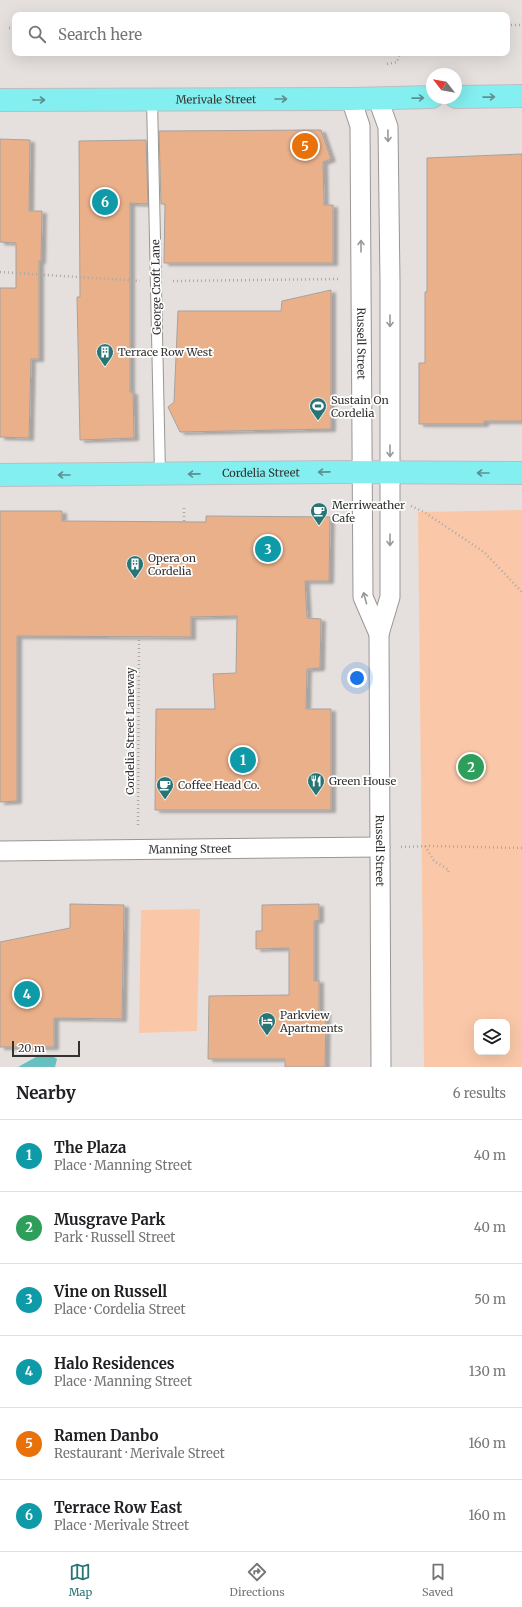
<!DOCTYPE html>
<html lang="en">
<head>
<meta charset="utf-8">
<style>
  :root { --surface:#fff; --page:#f2f2f2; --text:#202124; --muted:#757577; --line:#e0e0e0; --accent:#297475 }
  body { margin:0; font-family:Merriweather,serif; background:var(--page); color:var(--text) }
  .controls { position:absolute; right:12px; bottom:12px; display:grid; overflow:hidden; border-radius:8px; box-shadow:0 4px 16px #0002 }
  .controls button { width:36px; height:36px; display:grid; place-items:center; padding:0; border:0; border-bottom:1px solid var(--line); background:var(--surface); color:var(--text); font:20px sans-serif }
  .compass { position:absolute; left:426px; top:68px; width:36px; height:36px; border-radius:50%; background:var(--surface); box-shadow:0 4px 16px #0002; rotate:301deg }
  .scale { position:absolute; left:12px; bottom:10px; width:68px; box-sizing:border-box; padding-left:4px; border:2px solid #343231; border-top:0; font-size:11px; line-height:14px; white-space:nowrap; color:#343231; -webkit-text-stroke:3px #fff; paint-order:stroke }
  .you { position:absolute; left:357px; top:678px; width:14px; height:14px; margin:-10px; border:3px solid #fff; border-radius:50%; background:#1a73e8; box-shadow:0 0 0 6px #1a73e833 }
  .badge { display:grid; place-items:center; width:26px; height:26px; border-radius:50%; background:var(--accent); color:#fff; font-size:13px; font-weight:700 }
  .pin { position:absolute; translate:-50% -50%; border:2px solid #fff; box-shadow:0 1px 4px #0006 }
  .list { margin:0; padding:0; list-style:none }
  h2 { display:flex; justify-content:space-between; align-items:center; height:52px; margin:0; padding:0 16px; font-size:17px }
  h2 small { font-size:13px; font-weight:400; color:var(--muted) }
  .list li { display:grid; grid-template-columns:26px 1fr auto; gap:12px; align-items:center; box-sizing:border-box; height:72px; padding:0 16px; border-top:1px solid var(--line) }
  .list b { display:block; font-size:15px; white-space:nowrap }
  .list p { margin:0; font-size:13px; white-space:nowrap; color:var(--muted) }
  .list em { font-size:13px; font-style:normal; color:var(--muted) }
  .icon { flex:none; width:22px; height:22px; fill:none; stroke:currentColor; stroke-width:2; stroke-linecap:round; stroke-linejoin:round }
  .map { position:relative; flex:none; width:522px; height:1067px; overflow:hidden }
  .search { position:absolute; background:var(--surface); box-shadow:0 4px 16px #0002; left:12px; right:12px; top:12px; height:44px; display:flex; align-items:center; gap:10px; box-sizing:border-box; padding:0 14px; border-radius:8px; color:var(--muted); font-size:15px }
  .sheet { height:484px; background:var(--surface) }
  nav { display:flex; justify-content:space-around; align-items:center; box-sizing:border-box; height:56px; border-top:1px solid var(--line); background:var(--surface); font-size:11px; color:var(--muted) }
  nav a { display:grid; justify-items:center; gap:2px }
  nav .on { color:var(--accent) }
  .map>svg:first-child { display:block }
  .green { fill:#fac8a8; fill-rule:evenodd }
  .water { fill:#67bfc0 }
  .building { fill:#eab08a; stroke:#a6a29f; filter:url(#shadow) }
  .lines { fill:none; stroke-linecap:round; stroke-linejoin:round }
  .service-casing { stroke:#9a9694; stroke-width:12 }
  .minor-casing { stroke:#9a9694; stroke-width:21 }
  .primary-casing { stroke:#bebdbd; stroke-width:24 }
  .path { stroke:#aba7a5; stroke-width:2.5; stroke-dasharray:1 3; stroke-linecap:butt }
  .service { stroke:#fff; stroke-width:10 }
  .minor { stroke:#fff; stroke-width:19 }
  .primary { stroke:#84eff0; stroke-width:22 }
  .oneway { stroke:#5c9090 }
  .oneway2 { stroke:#9a9898 }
  .labels { text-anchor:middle; stroke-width:3.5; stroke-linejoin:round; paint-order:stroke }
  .street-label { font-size:11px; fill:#343231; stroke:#fff }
  .poi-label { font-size:11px; fill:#343231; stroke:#fff; text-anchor:start }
</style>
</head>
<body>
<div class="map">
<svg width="522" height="1067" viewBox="0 0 522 1067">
  <defs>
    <filter id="shadow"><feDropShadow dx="4.5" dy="2.5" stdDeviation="1" flood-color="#0004"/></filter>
  </defs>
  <rect width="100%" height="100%" fill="#e5e0de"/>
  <g class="green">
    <path d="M522 510V1067H424L418 512ZM477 1022H507V1052H477Z"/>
    <path d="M200 909 197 1031 139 1033 141 910Z"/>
  </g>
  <path class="water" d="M51 1055 57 1059 55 1067H18L36 1057Z"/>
  <g class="building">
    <path d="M321 130 331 159 323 162 324 205H333V263H164L165 204H161L159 131Z"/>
    <path d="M0 139 30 140 29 211H42L41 261H39V359H31L29 438 0 437V288H16V243L0 242Z"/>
    <path d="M146 140 148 204 130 203V392H133L134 438 80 440 77 297H80L79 141Z"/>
    <path d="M522 154V421H484V424H419V363H425V292H427V158Z"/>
    <path d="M331 290V429L180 432 168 407 174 402 178 311H281L282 301Z"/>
    <path d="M0 511H62V521L206 522V516L330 517 329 581H305L307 618 321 619 320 668 307 669 306 709H331V810H155L156 709H215L213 674 236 673 237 616 191 617V637L17 636V801L0 802Z"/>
    <path d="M70 904 124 905 122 1019 54 1018V1047H0V942L70 928Z"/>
    <path d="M319 904V920L314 921V981L319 980V1013L326 1011 325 1067H285V1059H208L209 996 289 995V948L256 949V931H262V905Z"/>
  </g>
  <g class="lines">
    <g class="service-casing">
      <path id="service" d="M152 99 160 474"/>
    </g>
    <g class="minor-casing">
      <g id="minor">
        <path id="s1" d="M351 99 360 126 363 597 379 634"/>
        <path id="s2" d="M378 99 388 127 390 282V597L379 634 381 1067"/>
        <path id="s3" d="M0 851 380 847"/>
      </g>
    </g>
    <g class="primary-casing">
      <g id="primary">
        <path d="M456 97 522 96"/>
        <path id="s4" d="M0 100 351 99 432 97"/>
        <path id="s5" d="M0 475 341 472 522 473"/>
      </g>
    </g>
    <g class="path">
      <path d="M308 15V13"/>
      <path d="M507 25H522"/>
      <path d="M9 28H15"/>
      <path d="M387 64 397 62 400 53"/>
      <path d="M0 272 140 281"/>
      <path d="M173 281 340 279"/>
      <path d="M411 506 424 512 484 552 522 592"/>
      <path d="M184 508V521"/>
      <path d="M138 825 139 636"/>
      <path d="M425 846 434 861 449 870 447 874"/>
      <path d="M401 847 431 846 522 848"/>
    </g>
    <use href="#service" class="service"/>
    <use href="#minor" class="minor"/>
    <use href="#primary" class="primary"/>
  </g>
  <defs><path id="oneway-shaft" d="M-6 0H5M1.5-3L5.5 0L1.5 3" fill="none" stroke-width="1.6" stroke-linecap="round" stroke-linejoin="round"/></defs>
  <g class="oneway">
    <use href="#oneway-shaft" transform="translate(489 97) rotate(-1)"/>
    <use href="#oneway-shaft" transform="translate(418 98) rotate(-1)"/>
    <use href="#oneway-shaft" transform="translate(281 99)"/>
    <use href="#oneway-shaft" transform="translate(39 100)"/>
    <use href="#oneway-shaft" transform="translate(324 472) rotate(179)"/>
    <use href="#oneway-shaft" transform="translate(483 473) rotate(-180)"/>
    <use href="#oneway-shaft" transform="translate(194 474) rotate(179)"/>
    <use href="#oneway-shaft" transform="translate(64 475) rotate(180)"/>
  </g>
  <g class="oneway2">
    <use href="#oneway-shaft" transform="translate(388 136) rotate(89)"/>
    <use href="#oneway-shaft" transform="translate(361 246) rotate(-90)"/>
    <use href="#oneway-shaft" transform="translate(390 321) rotate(90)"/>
    <use href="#oneway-shaft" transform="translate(390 451) rotate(90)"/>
    <use href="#oneway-shaft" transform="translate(390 540) rotate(90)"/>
    <use href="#oneway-shaft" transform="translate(365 598) rotate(-105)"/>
  </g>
  <defs>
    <g id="building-pin" transform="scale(0.9)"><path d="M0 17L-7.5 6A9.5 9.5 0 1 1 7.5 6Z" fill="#297475" stroke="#fff"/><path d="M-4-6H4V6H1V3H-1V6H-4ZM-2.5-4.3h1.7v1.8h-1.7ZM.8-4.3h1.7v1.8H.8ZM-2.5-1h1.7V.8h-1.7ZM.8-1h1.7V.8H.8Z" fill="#fff"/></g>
    <g id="stadium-pin" transform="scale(0.9)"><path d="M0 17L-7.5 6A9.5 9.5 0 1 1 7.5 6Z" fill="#297475" stroke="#fff"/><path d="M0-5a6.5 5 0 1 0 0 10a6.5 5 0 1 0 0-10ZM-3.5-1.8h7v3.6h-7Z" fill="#fff"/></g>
    <g id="cafe-pin" transform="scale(0.9)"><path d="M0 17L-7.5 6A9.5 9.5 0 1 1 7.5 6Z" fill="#297475" stroke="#fff"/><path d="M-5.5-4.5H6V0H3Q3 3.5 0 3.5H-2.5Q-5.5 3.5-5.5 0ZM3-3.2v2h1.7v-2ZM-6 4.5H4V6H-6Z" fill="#fff"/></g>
    <g id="restaurant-pin" transform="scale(0.9)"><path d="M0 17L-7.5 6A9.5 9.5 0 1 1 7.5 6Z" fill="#297475" stroke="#fff"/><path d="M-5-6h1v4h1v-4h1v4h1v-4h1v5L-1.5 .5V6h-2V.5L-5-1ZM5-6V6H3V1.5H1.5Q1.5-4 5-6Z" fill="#fff"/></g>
    <g id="hotel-pin" transform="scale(0.9)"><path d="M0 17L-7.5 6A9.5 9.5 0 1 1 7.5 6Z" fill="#297475" stroke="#fff"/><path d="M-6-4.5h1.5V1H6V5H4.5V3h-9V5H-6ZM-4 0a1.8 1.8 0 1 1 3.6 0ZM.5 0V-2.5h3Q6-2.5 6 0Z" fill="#fff"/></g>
  </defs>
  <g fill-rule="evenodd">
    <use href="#building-pin" x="105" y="352"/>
    <use href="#stadium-pin" x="318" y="406"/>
    <use href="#cafe-pin" x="319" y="511"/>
    <use href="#building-pin" x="135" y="564"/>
    <use href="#restaurant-pin" x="316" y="781"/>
    <use href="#cafe-pin" x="165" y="785"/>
    <use href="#hotel-pin" x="267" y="1021"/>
  </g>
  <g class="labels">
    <g class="street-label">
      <text dy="4" stroke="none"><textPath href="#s4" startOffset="216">Merivale Street</textPath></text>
      <text transform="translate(156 287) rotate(-91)" y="4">George Croft Lane</text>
      <text dy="4" stroke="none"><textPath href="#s1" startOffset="246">Russell Street</textPath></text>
      <text dy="4" stroke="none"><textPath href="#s5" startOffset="261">Cordelia Street</textPath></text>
      <text transform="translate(130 731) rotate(-90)" y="4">Cordelia Street Laneway</text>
      <text dy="4" stroke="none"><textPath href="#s3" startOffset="190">Manning Street</textPath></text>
      <text dy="4" stroke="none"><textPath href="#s2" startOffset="755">Russell Street</textPath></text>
    </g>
    <g class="poi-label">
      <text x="118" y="356">Terrace Row West</text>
      <text x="331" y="404">Sustain On<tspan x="331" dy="13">Cordelia</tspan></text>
      <text x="332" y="509">Merriweather<tspan x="332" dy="13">Cafe</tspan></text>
      <text x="148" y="562">Opera on<tspan x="148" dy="13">Cordelia</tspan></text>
      <text x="329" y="785">Green House</text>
      <text x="178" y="789">Coffee Head Co.</text>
      <text x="280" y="1019">Parkview<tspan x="280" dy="13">Apartments</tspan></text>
    </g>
  </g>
</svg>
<div class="controls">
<button><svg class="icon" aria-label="layers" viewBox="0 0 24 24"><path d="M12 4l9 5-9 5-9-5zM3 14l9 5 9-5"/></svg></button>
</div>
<svg class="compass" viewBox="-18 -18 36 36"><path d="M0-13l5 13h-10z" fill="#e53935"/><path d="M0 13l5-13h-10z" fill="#757577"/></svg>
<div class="scale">20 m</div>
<div class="you"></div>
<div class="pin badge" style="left:243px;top:760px;background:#0f9aa8">1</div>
<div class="pin badge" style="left:471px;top:767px;background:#2e9e5b">2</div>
<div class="pin badge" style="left:268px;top:549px;background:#0f9aa8">3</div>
<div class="pin badge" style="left:27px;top:994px;background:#0f9aa8">4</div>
<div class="pin badge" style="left:305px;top:146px;background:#e8710a">5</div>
<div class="pin badge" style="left:105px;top:202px;background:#0f9aa8">6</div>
<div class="search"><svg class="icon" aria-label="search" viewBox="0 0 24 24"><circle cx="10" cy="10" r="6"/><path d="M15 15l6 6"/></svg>Search here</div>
</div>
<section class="sheet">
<h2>Nearby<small>6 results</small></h2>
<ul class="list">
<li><span class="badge" style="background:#0f9aa8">1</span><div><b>The Plaza</b><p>Place · Manning Street</p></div><em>40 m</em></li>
<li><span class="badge" style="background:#2e9e5b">2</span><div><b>Musgrave Park</b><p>Park · Russell Street</p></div><em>40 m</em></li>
<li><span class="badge" style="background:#0f9aa8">3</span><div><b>Vine on Russell</b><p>Place · Cordelia Street</p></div><em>50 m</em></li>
<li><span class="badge" style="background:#0f9aa8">4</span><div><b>Halo Residences</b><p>Place · Manning Street</p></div><em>130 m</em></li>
<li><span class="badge" style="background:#e8710a">5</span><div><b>Ramen Danbo</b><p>Restaurant · Merivale Street</p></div><em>160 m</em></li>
<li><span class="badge" style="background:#0f9aa8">6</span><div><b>Terrace Row East</b><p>Place · Merivale Street</p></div><em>160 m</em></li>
</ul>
</section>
<nav>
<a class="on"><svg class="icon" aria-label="map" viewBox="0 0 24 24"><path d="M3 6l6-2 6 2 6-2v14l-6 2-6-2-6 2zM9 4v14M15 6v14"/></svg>Map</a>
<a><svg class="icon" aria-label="directions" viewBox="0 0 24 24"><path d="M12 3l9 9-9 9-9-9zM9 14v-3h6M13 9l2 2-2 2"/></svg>Directions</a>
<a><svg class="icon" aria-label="saved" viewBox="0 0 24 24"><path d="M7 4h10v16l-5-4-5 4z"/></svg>Saved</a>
</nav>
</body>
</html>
